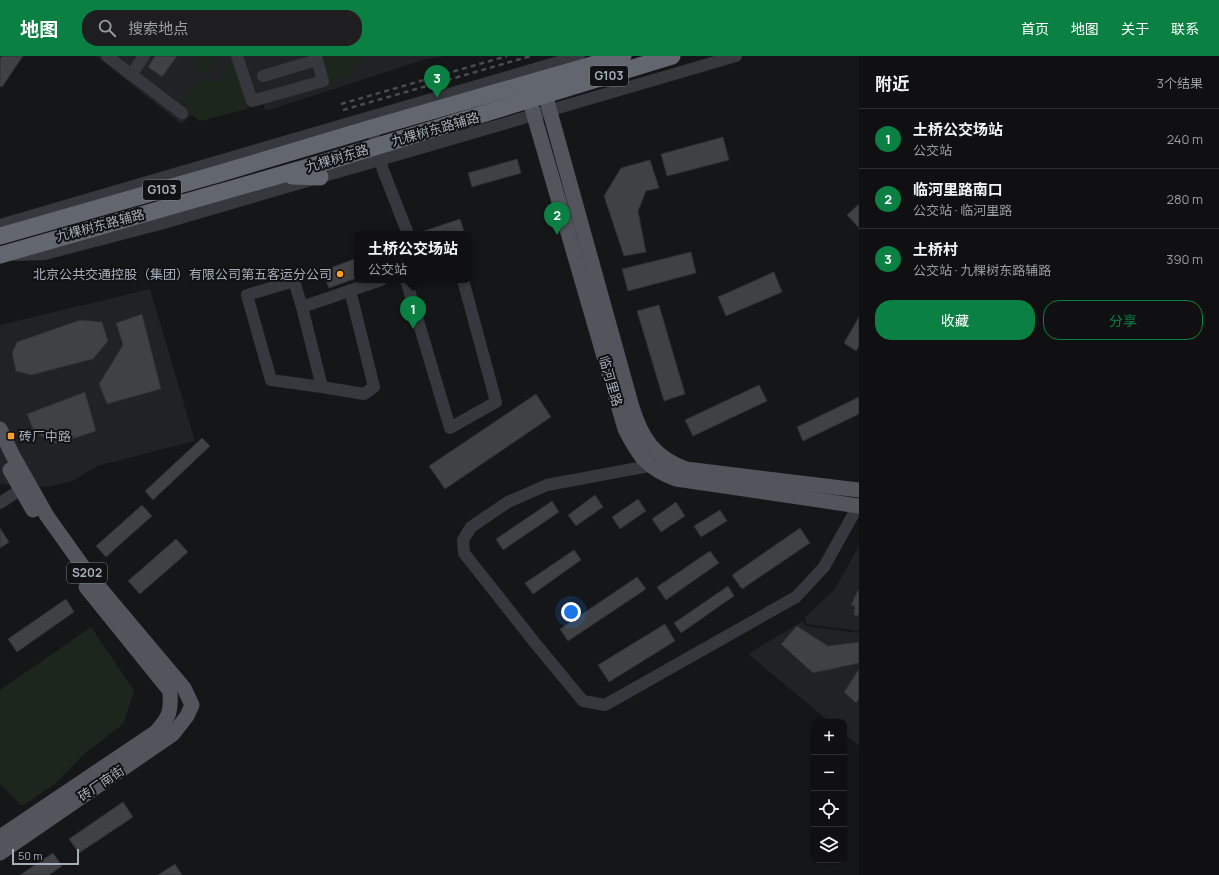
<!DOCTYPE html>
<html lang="zh">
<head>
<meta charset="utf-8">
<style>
  :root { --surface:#101012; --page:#1e1e20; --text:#f1f3f6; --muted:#9c9d9f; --line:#303032; --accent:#0b8043 }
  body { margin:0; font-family:Manrope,"Noto Sans SC",sans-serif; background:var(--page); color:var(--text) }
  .controls { position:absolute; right:12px; bottom:12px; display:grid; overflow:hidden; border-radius:8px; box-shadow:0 1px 3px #0004 }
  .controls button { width:36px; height:36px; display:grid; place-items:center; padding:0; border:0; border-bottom:1px solid var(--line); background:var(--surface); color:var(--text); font:20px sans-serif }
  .scale { position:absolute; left:12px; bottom:10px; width:67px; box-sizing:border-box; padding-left:4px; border:2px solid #a6aeb9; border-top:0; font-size:11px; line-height:14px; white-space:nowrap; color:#a6aeb9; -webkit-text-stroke:3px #101113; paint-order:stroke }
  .you { position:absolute; left:571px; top:556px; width:14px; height:14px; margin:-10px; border:3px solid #fff; border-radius:50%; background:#1a73e8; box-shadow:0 0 0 6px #1a73e833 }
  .badge { display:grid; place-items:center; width:26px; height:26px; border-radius:50%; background:var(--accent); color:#fff; font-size:13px; font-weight:700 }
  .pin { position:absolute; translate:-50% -33px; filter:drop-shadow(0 1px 2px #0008) }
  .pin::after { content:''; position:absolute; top:21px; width:14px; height:12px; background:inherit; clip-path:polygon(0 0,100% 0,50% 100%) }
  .popup { position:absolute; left:354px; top:175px; width:118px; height:52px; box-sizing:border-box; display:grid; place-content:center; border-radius:8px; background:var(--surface); filter:drop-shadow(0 1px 3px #0005); font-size:13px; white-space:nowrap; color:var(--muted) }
  .popup b { font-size:15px; color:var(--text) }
  .popup::after { content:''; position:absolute; left:50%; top:100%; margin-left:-8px; border:8px solid transparent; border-top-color:var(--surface) }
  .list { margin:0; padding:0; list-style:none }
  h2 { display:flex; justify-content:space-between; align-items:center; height:52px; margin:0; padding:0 16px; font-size:17px }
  h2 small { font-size:13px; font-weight:400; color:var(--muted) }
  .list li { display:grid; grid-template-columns:26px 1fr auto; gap:12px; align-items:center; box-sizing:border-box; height:60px; padding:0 16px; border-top:1px solid var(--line) }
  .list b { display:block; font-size:15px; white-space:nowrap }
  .list p { margin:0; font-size:13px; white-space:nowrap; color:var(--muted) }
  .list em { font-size:13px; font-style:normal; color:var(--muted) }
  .actions { display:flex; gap:8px; padding:12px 16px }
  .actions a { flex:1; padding:9px 0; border:1px solid var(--accent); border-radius:16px; text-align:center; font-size:14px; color:var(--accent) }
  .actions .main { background:var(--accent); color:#fff }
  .icon { flex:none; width:22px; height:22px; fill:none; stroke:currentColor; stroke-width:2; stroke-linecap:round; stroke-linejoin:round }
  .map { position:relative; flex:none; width:859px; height:819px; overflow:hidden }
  header { display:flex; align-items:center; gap:24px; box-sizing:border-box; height:56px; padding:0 20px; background:var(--accent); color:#fff }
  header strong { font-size:19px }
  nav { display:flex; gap:22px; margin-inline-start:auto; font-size:14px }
  .search { width:280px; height:36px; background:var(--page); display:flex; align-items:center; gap:10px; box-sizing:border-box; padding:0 14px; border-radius:16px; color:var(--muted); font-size:15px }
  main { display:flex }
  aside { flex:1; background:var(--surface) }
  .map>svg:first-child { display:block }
  .built { fill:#212225 }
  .green { fill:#1d261d }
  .building { fill:#3f4145; stroke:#2f3034 }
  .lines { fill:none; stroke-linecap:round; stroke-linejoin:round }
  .minor { stroke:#36383d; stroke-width:12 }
  .major { stroke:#52555c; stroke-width:15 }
  .highway { stroke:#62666e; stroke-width:17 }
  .rail { stroke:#494c52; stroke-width:2.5; stroke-dasharray:5 4; stroke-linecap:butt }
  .poi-dot { fill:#ff9d26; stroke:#101113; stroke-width:1.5 }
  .labels { text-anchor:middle; stroke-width:4; stroke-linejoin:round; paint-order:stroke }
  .shield { fill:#101113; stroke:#797f87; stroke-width:1 }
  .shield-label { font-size:12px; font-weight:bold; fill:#a6aeb9 }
  .street-label { font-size:13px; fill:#a6aeb9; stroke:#101113 }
  .poi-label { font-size:13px; fill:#a6aeb9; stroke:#101113; text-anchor:end }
</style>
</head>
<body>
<header>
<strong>地图</strong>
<div class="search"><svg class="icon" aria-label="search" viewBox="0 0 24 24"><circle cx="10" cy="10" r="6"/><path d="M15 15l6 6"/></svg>搜索地点</div>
<nav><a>首页</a><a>地图</a><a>关于</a><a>联系</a></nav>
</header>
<main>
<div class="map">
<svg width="859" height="819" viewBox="0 0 859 819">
  <rect width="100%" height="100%" fill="#151618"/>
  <g class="built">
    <path d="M96 0H444L426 3 266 55 263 48 200 65 192 59 181 68Z"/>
    <path d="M150 233 195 385 97 410 73 425 48 431 0 428V269Z"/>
    <path d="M859 490V575L806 568 805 561 835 533Z"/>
    <path d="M803 565 806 570 859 577V690L844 678V666H830L748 598Z"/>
  </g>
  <g class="green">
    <path d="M196 0H216C218 8 215 13 208 16L200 15 195 9Z"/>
    <path d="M320 0H366L364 4 357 8 349 22H342L336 26V28L328 30Z"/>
    <path d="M233 5 248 43 246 48 247 53 200 65C195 61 189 57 186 52 179 42 191 27 201 25 207 23 214 25 220 26 221 17 223 9 233 5Z"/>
    <path d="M91 571 134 635 123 668 84 698 55 728 22 750 0 728V634Z"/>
  </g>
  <g class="building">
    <path d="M2 0H23L2 31 0 30V2Z"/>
    <path d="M155 0H177L162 21 148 11Z"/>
    <path d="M723 81 729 104 667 120 661 98Z"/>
    <path d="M517 103 521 117 472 131 468 117Z"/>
    <path d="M650 104 659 132 646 135 638 155 646 196 624 200 604 140 621 112Z"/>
    <path d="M859 148V172L847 159Z"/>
    <path d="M460 163 465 178H422L421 176Z"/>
    <path d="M691 196 696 217 628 235 622 213Z"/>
    <path d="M357 202V222L329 232 322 215Z"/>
    <path d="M774 216 782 236 726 260 718 241Z"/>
    <path d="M659 249 685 338 664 345 637 255Z"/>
    <path d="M142 258 161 333 107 348 99 328 123 289 116 267Z"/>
    <path d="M859 261V290L856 295 844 287Z"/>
    <path d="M80 264 102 266 108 285 93 303 31 319 16 315 12 297 17 286Z"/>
    <path d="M759 329 767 345 693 380 685 364Z"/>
    <path d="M85 336 96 375 57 388 34 376 27 358Z"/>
    <path d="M536 338 551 361 445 433 429 410Z"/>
    <path d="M859 341V358L803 385 797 371Z"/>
    <path d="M202 382 210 390 153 444 145 435Z"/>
    <path d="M595 439 603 451 576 470 568 459Z"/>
    <path d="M638 443 646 455 620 473 612 461Z"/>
    <path d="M552 445 559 456 503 494 496 483Z"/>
    <path d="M676 446 685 460 661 476 652 463Z"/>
    <path d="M142 449 152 460 106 501 96 490Z"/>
    <path d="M720 454 727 465 701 481 694 470Z"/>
    <path d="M0 472 9 486 0 492Z"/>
    <path d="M800 472 810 487 742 533 732 519Z"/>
    <path d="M176 483 188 496 140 538 128 525Z"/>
    <path d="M574 494 581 504 533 538 525 527Z"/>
    <path d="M710 495 719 507 666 544 657 531Z"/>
    <path d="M637 521 646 533 568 585 560 573Z"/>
    <path d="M728 530 734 540 681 577 674 567Z"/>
    <path d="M858 534H859V560L854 559 855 550 851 549Z"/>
    <path d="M66 543 74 556 17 596 8 583Z"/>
    <path d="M665 568 675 585 609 626 598 609Z"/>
    <path d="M797 570 828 590 859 586V607L813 617 781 588Z"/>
    <path d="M859 613V643L856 647 844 636Z"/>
    <path d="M123 746 133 761 79 797 69 783Z"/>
    <path d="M53 797 62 810 49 819H20Z"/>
    <path d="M175 808 182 819H158Z"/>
  </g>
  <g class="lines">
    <g class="minor">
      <path d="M107 0 182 57"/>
      <path d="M237 0 252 45 323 25 316 0"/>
      <path d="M131 19 144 0"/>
      <path d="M263 20 317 4"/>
      <path d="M372 72 383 114 408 178"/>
      <path d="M0 169 579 0"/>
      <path d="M15 199 45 198 160 168 736 0"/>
      <path d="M406 224 450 372 496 346 463 224"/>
      <path d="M350 234 374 331 364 338 322 331 302 251 381 224"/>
      <path d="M302 251 294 225 247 239 271 324 322 331"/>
      <path d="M649 410 547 429 508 446 471 471 463 484 464 497 535 587 583 645 605 649 796 541 824 511 858 450"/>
      <path d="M0 447 20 434"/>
    </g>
    <g class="major">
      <path d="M542 27 632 351C642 383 654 401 686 413L859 434"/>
      <path d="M526 32 625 373C639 400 646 412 676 423L859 450"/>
      <path d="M0 373 13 400 47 460 89 519 184 632 192 649 187 660 173 678 0 797"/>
      <path d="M10 414 33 454"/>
      <path d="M0 781 156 676C170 660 171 656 170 635L86 531"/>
    </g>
    <g class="highway">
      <path d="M292 120 320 121"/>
      <path d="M0 180 221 117 372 72 623 0"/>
      <path d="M0 199 319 108 672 0"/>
    </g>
    <g class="rail">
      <path d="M341 48 507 0"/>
      <path d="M343 54 531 0"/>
    </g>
  </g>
  <g class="poi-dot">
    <circle cx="340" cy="218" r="4"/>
    <rect x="7" y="376" width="8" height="8" rx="2"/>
  </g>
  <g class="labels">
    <g class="shield">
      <rect x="590" y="10" width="38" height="20" rx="3"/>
      <rect x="143" y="124" width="38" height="20" rx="3"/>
      <rect x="67" y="507" width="40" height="20" rx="3"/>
    </g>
    <g class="shield-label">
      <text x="609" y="24">G103</text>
      <text x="162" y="138">G103</text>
      <text x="87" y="521">S202</text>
    </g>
    <g class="street-label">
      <text transform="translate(435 73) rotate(-16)" y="5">九棵树东路辅路</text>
      <text transform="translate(337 102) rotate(-17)" y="5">九棵树东路</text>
      <text transform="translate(100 169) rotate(-15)" y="5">九棵树东路辅路</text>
      <text transform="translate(611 325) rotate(74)" y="5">临河里路</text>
      <text transform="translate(101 727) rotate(-34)" y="5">砖厂南街</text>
    </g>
    <g class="poi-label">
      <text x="332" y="223">北京公共交通控股（集团）有限公司第五客运分公司</text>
      <text x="19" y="385" text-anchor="start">砖厂中路</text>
    </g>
  </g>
</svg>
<div class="controls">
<button>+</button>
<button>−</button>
<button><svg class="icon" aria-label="locate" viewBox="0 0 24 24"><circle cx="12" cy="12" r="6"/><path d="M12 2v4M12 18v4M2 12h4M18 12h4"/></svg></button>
<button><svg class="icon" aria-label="layers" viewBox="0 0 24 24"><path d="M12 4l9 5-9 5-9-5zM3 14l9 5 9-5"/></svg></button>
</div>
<div class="scale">50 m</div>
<div class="you"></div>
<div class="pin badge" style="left:413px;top:273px">1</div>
<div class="popup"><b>土桥公交场站</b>公交站</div>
<div class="pin badge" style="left:557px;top:179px">2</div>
<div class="pin badge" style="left:437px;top:42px">3</div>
</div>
<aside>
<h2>附近<small>3个结果</small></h2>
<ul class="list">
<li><span class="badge">1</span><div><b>土桥公交场站</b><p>公交站</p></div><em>240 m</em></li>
<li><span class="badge">2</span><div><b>临河里路南口</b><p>公交站 · 临河里路</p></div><em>280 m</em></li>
<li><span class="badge">3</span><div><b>土桥村</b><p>公交站 · 九棵树东路辅路</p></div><em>390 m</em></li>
</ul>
<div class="actions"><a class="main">收藏</a><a>分享</a></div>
</aside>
</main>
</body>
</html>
